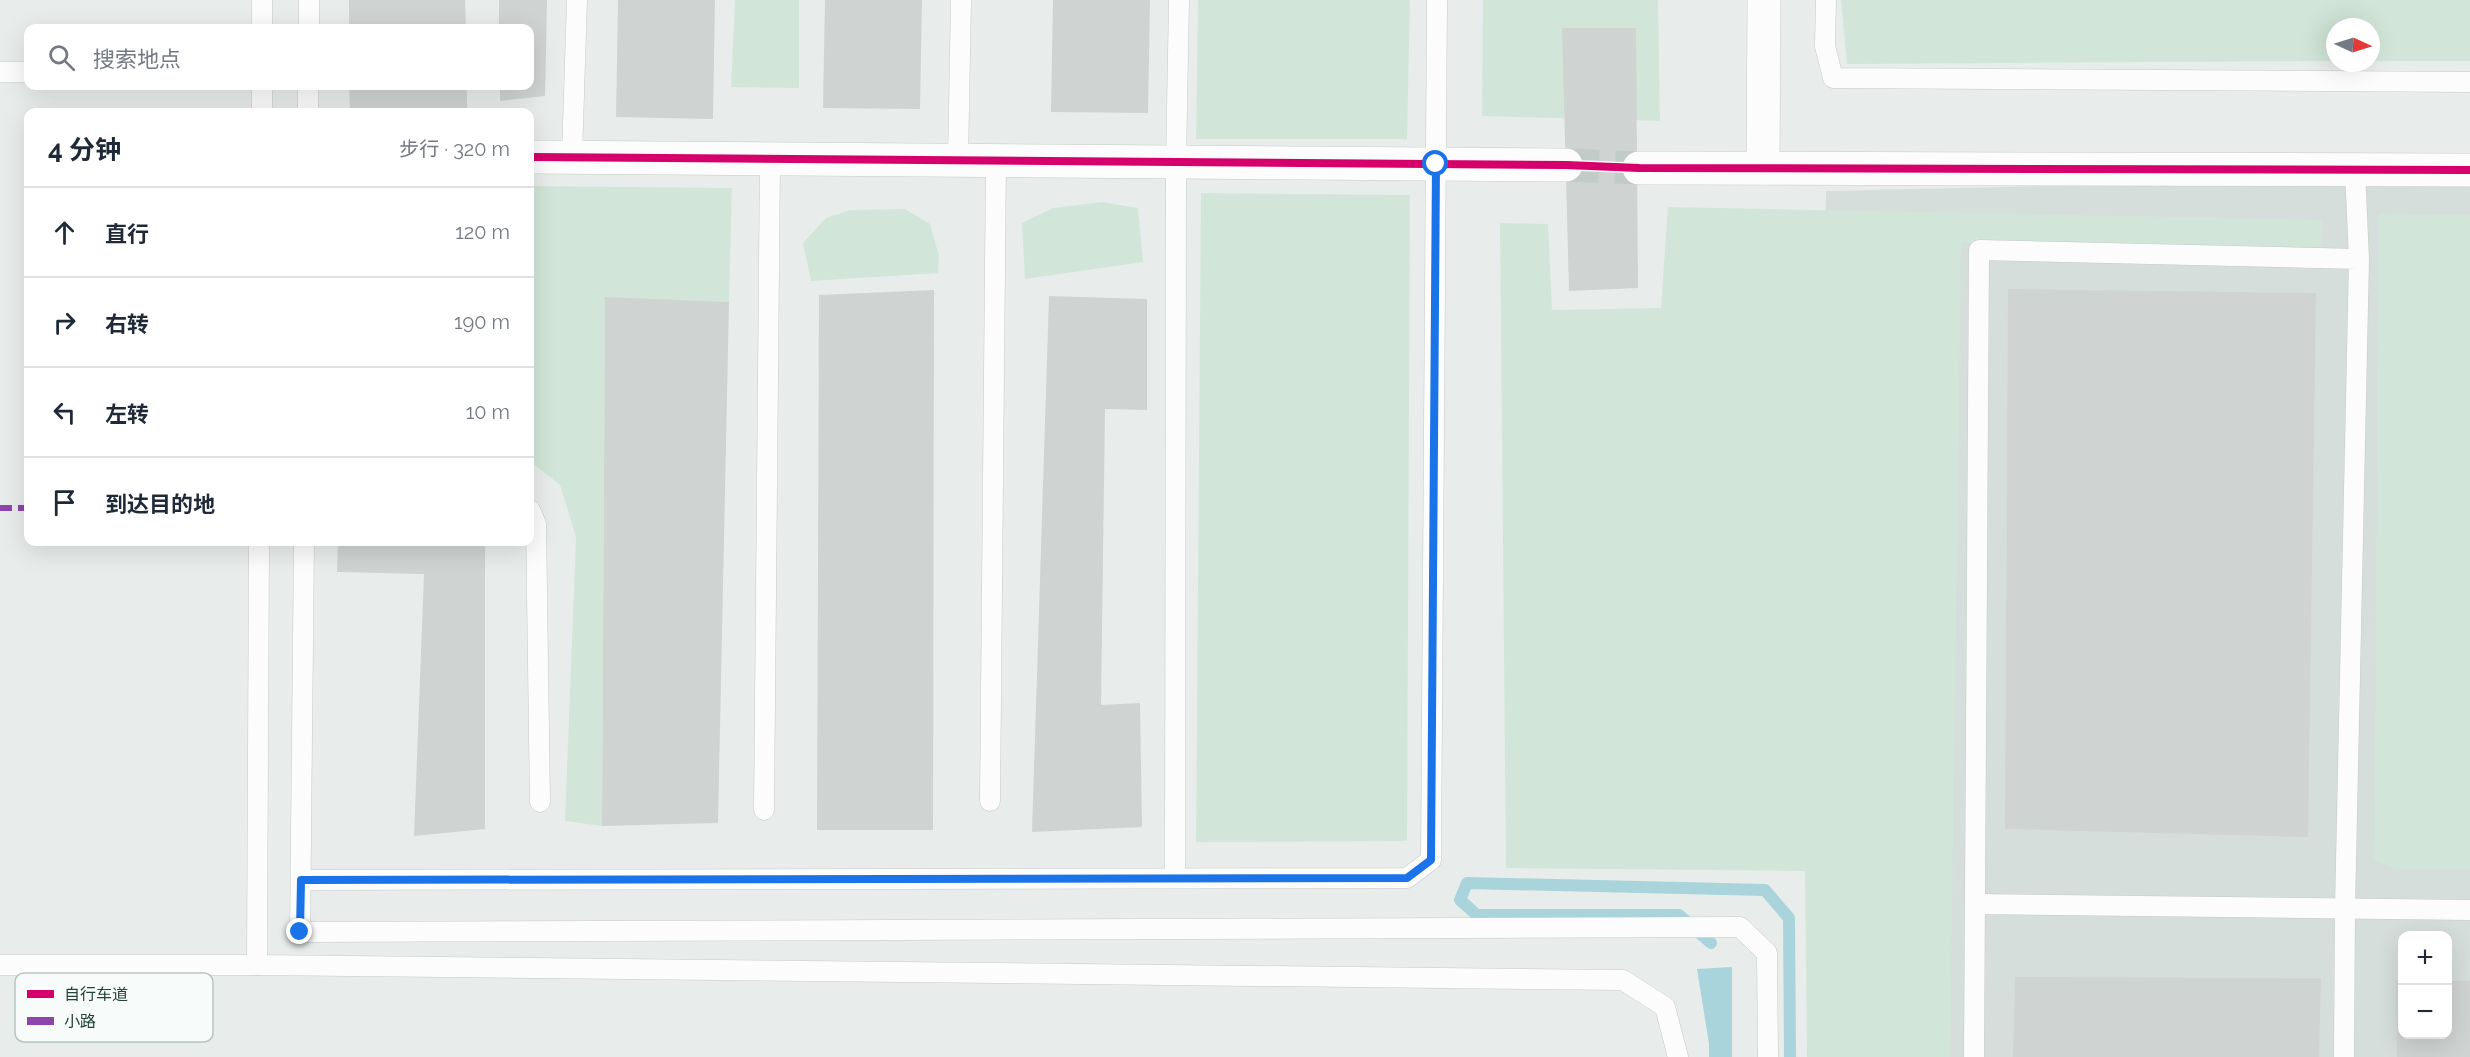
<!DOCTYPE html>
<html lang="zh">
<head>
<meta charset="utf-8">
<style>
  :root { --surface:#fff; --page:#f2f2f3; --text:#1f2937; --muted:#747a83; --line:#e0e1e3 }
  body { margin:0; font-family:Raleway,"Noto Sans SC",sans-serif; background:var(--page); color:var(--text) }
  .controls { position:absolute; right:18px; bottom:18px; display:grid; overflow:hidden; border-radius:12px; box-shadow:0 6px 24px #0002 }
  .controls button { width:54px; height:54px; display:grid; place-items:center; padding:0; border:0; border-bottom:2px solid var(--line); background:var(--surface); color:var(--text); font:30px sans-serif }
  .compass { position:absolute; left:2326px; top:18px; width:54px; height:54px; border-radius:50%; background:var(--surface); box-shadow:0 6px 24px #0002; rotate:94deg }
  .stop { position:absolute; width:18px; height:18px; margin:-14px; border:4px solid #1a73e8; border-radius:50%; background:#fff }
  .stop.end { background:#1a73e8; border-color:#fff; box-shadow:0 2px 6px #0008 }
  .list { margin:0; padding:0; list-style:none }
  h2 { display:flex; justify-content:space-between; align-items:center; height:78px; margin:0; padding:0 24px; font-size:26px }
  h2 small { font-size:20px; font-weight:400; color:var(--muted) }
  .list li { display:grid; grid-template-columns:39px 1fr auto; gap:18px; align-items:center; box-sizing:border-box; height:90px; padding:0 24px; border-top:2px solid var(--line) }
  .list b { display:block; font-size:22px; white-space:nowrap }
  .list em { font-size:20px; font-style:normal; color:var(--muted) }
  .icon { flex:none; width:33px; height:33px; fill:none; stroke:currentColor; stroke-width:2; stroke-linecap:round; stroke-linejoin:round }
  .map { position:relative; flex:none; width:2470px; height:1057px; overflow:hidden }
  .search { position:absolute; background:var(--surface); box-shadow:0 6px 24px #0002; left:24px; top:24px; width:510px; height:66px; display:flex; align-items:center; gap:15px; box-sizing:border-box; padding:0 21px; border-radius:12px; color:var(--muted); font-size:22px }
  .panel { position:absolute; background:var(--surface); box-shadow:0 6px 24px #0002; left:24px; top:108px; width:510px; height:438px; border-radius:12px }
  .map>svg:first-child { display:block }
  .built { fill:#d6dedb; fill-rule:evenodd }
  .green { fill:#d1e6d8 }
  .water { fill:#a9d4db }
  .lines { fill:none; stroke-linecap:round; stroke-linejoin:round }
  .stream { stroke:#a9d4db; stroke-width:12 }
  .building { fill:#cfd4d2 }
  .street-tunnel { stroke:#c1cbc8; stroke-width:33; stroke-dasharray:33 16; stroke-linecap:butt }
  .lane-casing { stroke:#c5cac8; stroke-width:21 }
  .street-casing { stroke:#c5cac8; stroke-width:34 }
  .lane { stroke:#fcfcfc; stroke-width:20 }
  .street { stroke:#fcfcfc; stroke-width:33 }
  .quiet { stroke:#8e44ad; stroke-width:6; stroke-dasharray:12 6; stroke-linecap:butt }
  .cycleway-casing { stroke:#f7fbf9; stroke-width:11 }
  .cycleway { stroke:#d6006c; stroke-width:8 }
  .route { stroke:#1a73e8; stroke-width:8 }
  .key { fill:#f7fbf9; stroke:#b8c4c0; stroke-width:1.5 }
  .key-label { font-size:16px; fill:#24423a }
</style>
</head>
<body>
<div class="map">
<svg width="2470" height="1057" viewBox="0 0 2470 1057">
  <rect width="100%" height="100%" fill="#e8edeb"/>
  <path class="built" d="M2470 176V1057H1812L1826 191ZM2402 936H2448V1034H2402Z"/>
  <g class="green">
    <path d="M735 0H799V88L731 87Z"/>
    <path d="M1198 0H1410L1407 139H1196Z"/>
    <path d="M1483 0H1658L1660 121 1482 116Z"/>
    <path d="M1841 0H2470V61H2371V27H2335V61L1847 64Z"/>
    <path d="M530 186 732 188 729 302 605 298 602 826 565 821 576 537 560 485 530 461Z"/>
    <path d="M1201 193 1410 195 1407 841 1196 842Z"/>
    <path d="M1102 202 1138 208 1143 262 1025 279 1022 223 1053 208Z"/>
    <path d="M1668 207 2323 220 2321 247 1961 243 1950 1057H1807L1805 871 1506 868 1500 223 1548 224 1552 310 1661 308Z"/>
    <path d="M905 209 930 224 939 256 938 273 811 281 803 243 826 218 850 210Z"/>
    <path d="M2379 214 2470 215V869H2396L2374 860Z"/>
  </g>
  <path class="water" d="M1732 967V1057H1709V1044L1697 969Z"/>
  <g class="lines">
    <path class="stream" d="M1711 943 1679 915H1477L1460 900 1467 883 1765 890 1789 918 1790 1057"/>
  </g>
  <g class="building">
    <path d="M349 0H465L466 28H349Z"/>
    <path d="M499 0H547L545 96 500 101V86H530V28H499Z"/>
    <path d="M618 0H715L713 119 616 117Z"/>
    <path d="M825 0H922L920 109 823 108Z"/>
    <path d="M1053 0H1150L1148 113 1051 112Z"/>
    <path d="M1562 28H1636L1638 288 1569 291Z"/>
    <path d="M349 86H467V110L350 112Z"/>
    <path d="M2008 289 2316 293 2308 837 2005 829Z"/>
    <path d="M934 290 933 830H817L819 295Z"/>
    <path d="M1049 296 1147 299V410L1105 409 1101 705 1140 703 1142 827 1032 832Z"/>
    <path d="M605 297 729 302 718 823 602 826Z"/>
    <path d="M338 542H485V829L414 836 424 574 337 572Z"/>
    <path d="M2015 977 2321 978 2319 1057H2013Z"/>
    <path d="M2396 981H2402V1034H2448V981H2470V1057H2397Z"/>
  </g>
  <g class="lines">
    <path class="street-tunnel" d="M1566 165 1639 168"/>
    <g class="lane-casing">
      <g id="lane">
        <path d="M1826 0 1825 46 1833 78 2470 82"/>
        <path d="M262 28V0"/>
        <path d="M309 28V0"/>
        <path d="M0 72H28"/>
        <path d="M262 112V86"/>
        <path d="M308 112V86"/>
        <path d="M572 157 577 0"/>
        <path d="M958 160 961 0"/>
        <path d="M2355 170 2359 259"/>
        <path d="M530 510 536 524 540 802"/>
        <path d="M304 542 300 932 1740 927 1767 953 1768 1057"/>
        <path d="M990 801 996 161"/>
        <path d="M764 810 770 159"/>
        <path d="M1175 878 1176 162 1179 0"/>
        <path d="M301 880 1407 878 1431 860 1437 0"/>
        <path d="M1975 904 2470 910"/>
        <path d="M0 965H257L1623 980 1665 1007 1678 1057"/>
        <path d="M257 965 259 542"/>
        <path d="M1974 1057 1979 250 2359 259 2345 908 2344 1057"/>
      </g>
    </g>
    <g class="street-casing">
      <g id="street">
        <path d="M530 157 1566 165"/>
        <path d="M1639 168 2470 170"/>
        <path d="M1763 168 1764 0"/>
      </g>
    </g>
    <use href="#lane" class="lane"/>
    <use href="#street" class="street"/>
    <path class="quiet" d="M0 508H28"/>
    <g class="cycleway-casing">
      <path id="cycleway" d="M530 157 1566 165 1639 168 2470 170"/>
    </g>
    <use href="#cycleway" class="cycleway"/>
  </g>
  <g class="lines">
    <path class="route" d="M300 932 301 880 1407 878 1431 860 1436 164"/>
  </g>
  <rect x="15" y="973" width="198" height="69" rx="9" class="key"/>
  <rect x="27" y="990" width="27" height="8" fill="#d6006c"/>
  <rect x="27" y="1017" width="27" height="8" fill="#8e44ad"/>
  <g class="key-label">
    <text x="64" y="1000">自行车道</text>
    <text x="64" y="1027">小路</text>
  </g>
</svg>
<div class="controls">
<button>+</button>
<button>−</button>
</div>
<svg class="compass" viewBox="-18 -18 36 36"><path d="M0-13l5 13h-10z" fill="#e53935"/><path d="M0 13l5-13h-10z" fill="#747a83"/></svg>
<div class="stop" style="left:1436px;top:164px"></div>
<div class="stop end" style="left:300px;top:932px"></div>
<div class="search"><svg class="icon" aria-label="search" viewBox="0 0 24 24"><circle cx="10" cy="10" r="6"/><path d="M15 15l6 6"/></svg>搜索地点</div>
<section class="panel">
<h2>4 分钟<small>步行 · 320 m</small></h2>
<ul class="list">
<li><svg class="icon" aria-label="ahead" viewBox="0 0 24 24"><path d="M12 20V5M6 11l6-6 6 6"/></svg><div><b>直行</b></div><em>120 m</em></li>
<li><svg class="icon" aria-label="right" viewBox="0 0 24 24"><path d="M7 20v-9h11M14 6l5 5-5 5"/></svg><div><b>右转</b></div><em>190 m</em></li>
<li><svg class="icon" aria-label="left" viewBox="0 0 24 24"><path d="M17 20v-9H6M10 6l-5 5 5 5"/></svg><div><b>左转</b></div><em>10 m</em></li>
<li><svg class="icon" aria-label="arrive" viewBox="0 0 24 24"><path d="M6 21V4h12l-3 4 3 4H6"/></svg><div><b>到达目的地</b></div></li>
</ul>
</section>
</div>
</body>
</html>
